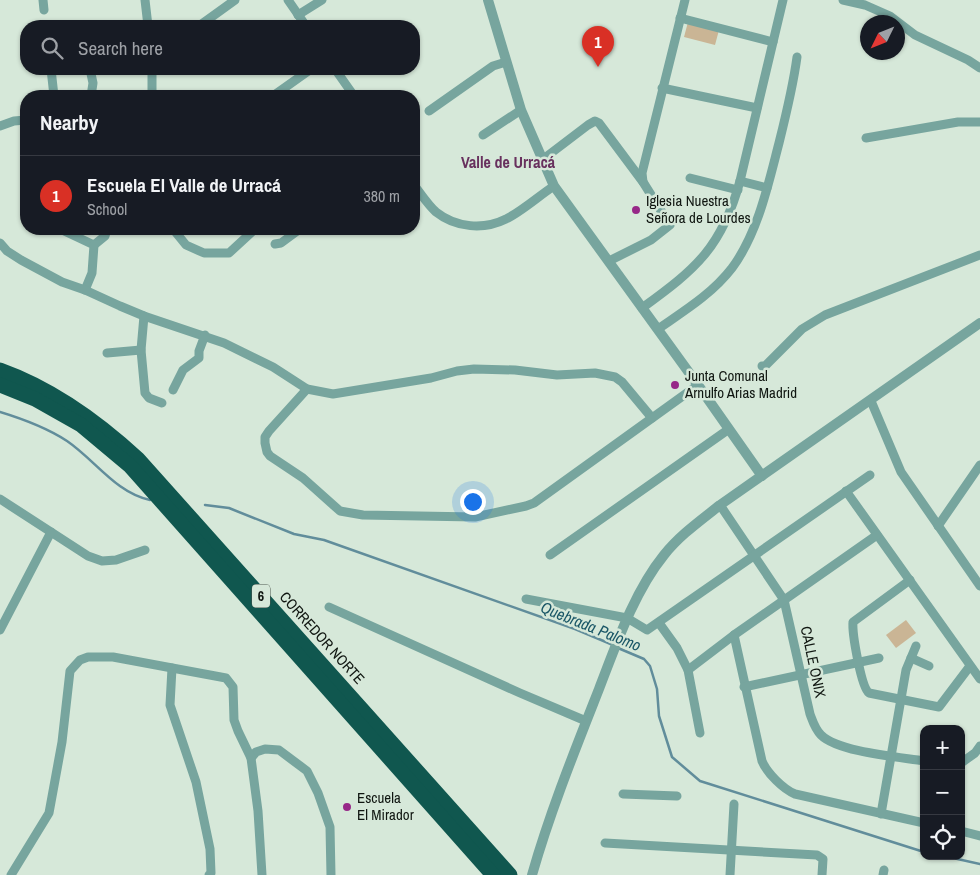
<!DOCTYPE html>
<html lang="en">
<head>
<meta charset="utf-8">
<style>
  :root { --surface:#171b24; --page:#242831; --text:#f1f3f6; --muted:#9ea1a6; --line:#363941; --accent:#d93025 }
  body { margin:0; font-family:"Archivo Narrow",sans-serif; background:var(--page); color:var(--text) }
  .controls { position:absolute; right:15px; bottom:15px; display:grid; overflow:hidden; border-radius:10px; box-shadow:0 1px 4px #0004 }
  .controls button { width:45px; height:45px; display:grid; place-items:center; padding:0; border:0; border-bottom:1px solid var(--line); background:var(--surface); color:var(--text); font:25px sans-serif }
  .compass { position:absolute; left:860px; top:15px; width:45px; height:45px; border-radius:50%; background:var(--surface); box-shadow:0 1px 4px #0004; rotate:227deg }
  .you { position:absolute; left:472px; top:501px; width:18px; height:18px; margin:-12px; border:4px solid #fff; border-radius:50%; background:#1a73e8; box-shadow:0 0 0 8px #1a73e833 }
  .badge { display:grid; place-items:center; width:32px; height:32px; border-radius:50%; background:var(--accent); color:#fff; font-size:16px; font-weight:700 }
  .pin { position:absolute; translate:-50% -41px; filter:drop-shadow(0 1px 2px #0008) }
  .pin::after { content:''; position:absolute; top:26px; width:18px; height:15px; background:inherit; clip-path:polygon(0 0,100% 0,50% 100%) }
  .list { margin:0; padding:0; list-style:none }
  h2 { display:flex; justify-content:space-between; align-items:center; height:65px; margin:0; padding:0 20px; font-size:21px }
  h2 small { font-size:16px; font-weight:400; color:var(--muted) }
  .list li { display:grid; grid-template-columns:32px 1fr auto; gap:15px; align-items:center; box-sizing:border-box; height:80px; padding:0 20px; border-top:1px solid var(--line) }
  .list b { display:block; font-size:19px; white-space:nowrap }
  .list p { margin:0; font-size:16px; white-space:nowrap; color:var(--muted) }
  .list em { font-size:16px; font-style:normal; color:var(--muted) }
  .icon { flex:none; width:28px; height:28px; fill:none; stroke:currentColor; stroke-width:2; stroke-linecap:round; stroke-linejoin:round }
  .map { position:relative; flex:none; width:980px; height:875px; overflow:hidden }
  .search { position:absolute; background:var(--surface); box-shadow:0 1px 4px #0004; left:20px; top:20px; width:400px; height:55px; display:flex; align-items:center; gap:12px; box-sizing:border-box; padding:0 18px; border-radius:20px; color:var(--muted); font-size:19px }
  .panel { position:absolute; background:var(--surface); box-shadow:0 1px 4px #0004; left:20px; top:90px; width:400px; height:145px; border-radius:20px }
  .map>svg:first-child { display:block }
  .green { fill:#cab595 }
  .lines { fill:none; stroke-linecap:round; stroke-linejoin:round }
  .stream { stroke:#618d9b; stroke-width:2.5 }
  .minor { stroke:#77a59e; stroke-width:9 }
  .tertiary { stroke:#77a59e; stroke-width:10 }
  .motorway { stroke:#10574f; stroke-width:15 }
  .poi-dot { fill:#972888; stroke:#d6e8d9; stroke-width:2 }
  .labels { text-anchor:middle; stroke-width:5; stroke-linejoin:round; paint-order:stroke }
  .shield { fill:#d6e8d9; stroke:#4b554d; stroke-width:1 }
  .shield-label { font-size:14px; font-weight:bold; fill:#101611 }
  .poi-label { font-size:15px; fill:#101611; stroke:#d6e8d9; text-anchor:start }
  .street-label { font-size:15px; fill:#101611; stroke:#d6e8d9 }
  .neighbourhood-label { font-size:16px; font-weight:bold; fill:#68315e; stroke:#d6e8d9 }
  .water-label { font-size:16px; font-style:italic; fill:#195666; stroke:#d6e8d9 }
</style>
</head>
<body>
<div class="map">
<svg width="980" height="875" viewBox="0 0 980 875">
  <rect width="100%" height="100%" fill="#d6e8d9"/>
  <g class="green">
    <path d="M688 22 719 30 715 45 684 37Z"/>
    <path d="M906 620 916 633 896 648 886 635Z"/>
  </g>
  <g class="lines">
    <g class="stream">
      <path d="M0 412C23 419 47 428 67 441 95 460 116 493 150 500"/>
      <path d="M205 505 229 508 294 534 324 540 575 629 613 645"/>
      <path d="M618 648 644 659 650 666 657 689 659 716 672 757 700 781 924 852"/>
      <path d="M944 856 980 864"/>
    </g>
    <g class="minor">
      <path d="M43 0 44 10"/>
      <path d="M145 0 148 26"/>
      <path d="M288 0 306 26"/>
      <path d="M843 0 865 5 890 16 915 35 968 60 980 68"/>
      <path d="M298 15 322 0"/>
      <path d="M680 18 773 42"/>
      <path d="M199 26 235 0"/>
      <path d="M51 69 54 96"/>
      <path d="M90 69 93 83 91 96"/>
      <path d="M335 69 354 96"/>
      <path d="M662 88 757 108"/>
      <path d="M152 96V69"/>
      <path d="M273 96 311 69"/>
      <path d="M429 111 493 66 506 62"/>
      <path d="M0 126 14 121 26 120"/>
      <path d="M483 135 521 110"/>
      <path d="M866 138 958 122H980"/>
      <path d="M542 160 588 125 595 121 599 123 643 182 670 225 651 240 609 261"/>
      <path d="M690 178 738 190"/>
      <path d="M740 181 767 188"/>
      <path d="M643 182 642 173 685 0"/>
      <path d="M414 185C421 194 428 205 436 212 456 228 484 230 506 219 521 212 540 195 554 186"/>
      <path d="M60 229 94 245 92 273 85 290"/>
      <path d="M173 229 186 245 204 253H229L255 229"/>
      <path d="M0 243 7 251 21 260 62 282 85 290 120 306 144 316 224 343 273 367 307 389 333 394 431 378 457 371 474 369 515 370 557 375 595 373 615 377 622 382 652 418"/>
      <path d="M275 244 281 243 300 229"/>
      <path d="M94 245 105 236 107 229"/>
      <path d="M642 308C696 269 722 247 740 181L783 0"/>
      <path d="M144 316 141 350 145 393 149 398 162 403"/>
      <path d="M658 329C684 311 712 294 732 268 758 233 768 185 779 143 786 115 793 87 797 57"/>
      <path d="M107 353 141 350"/>
      <path d="M762 366H765L802 329 825 315 980 255"/>
      <path d="M307 389 269 431 265 437V443L267 452 270 456 303 478 340 511 363 515 475 517 526 506 534 503 698 385"/>
      <path d="M173 390 183 370 199 358V351L205 335"/>
      <path d="M871 401 901 472 980 586"/>
      <path d="M846 491 980 679"/>
      <path d="M0 499 88 556 102 561 116 560 145 550"/>
      <path d="M720 505 784 600 810 714C813 722 815 729 821 735 838 752 899 757 924 761"/>
      <path d="M938 526 980 465"/>
      <path d="M550 555 729 429"/>
      <path d="M910 580 853 622C852 633 861 687 869 693L939 707 970 666"/>
      <path d="M526 599 627 618 647 630 870 475"/>
      <path d="M329 607 520 693 586 721"/>
      <path d="M659 623 677 648 688 670 700 733"/>
      <path d="M0 630 51 532"/>
      <path d="M734 635 762 761C767 773 783 789 795 794L924 823"/>
      <path d="M911 658 929 666"/>
      <path d="M172 668 170 705 196 782 210 849 211 873 209 875"/>
      <path d="M688 670 734 635 877 535"/>
      <path d="M744 687 879 658"/>
      <path d="M251 758 256 752 265 749 279 750 307 771 318 793 330 827 331 875"/>
      <path d="M961 763 975 753 980 746"/>
      <path d="M623 794 677 796"/>
      <path d="M881 814 906 670 916 646"/>
      <path d="M961 831 980 836"/>
      <path d="M605 843 817 855 823 859 822 875"/>
      <path d="M11 875 49 813 62 742 70 671 80 660 88 657H113L226 678 233 687 234 720 238 731 251 758 258 811 262 875"/>
      <path d="M730 875 734 804"/>
      <path d="M883 875 884 870"/>
    </g>
    <g class="tertiary">
      <path d="M488 0 521 110 554 186 698 385 762 476"/>
      <path d="M532 875C550 812 575 750 599 689 616 645 634 592 664 555 680 535 700 521 720 505L980 323"/>
    </g>
    <g class="motorway">
      <path d="M0 370C53 389 97 421 138 459L510 875"/>
      <path d="M0 385 35 399 81 425 130 466 493 875"/>
    </g>
  </g>
  <g class="poi-dot">
    <circle cx="636" cy="210" r="5"/>
    <circle cx="675" cy="385" r="5"/>
    <circle cx="347" cy="807" r="5"/>
  </g>
  <g class="labels">
    <rect class="shield" x="252" y="584.5" width="18" height="23" rx="4"/>
    <g class="shield-label">
      <text x="261" y="601">6</text>
    </g>
    <g class="poi-label">
      <text x="646" y="206">Iglesia Nuestra<tspan x="646" dy="17">Señora de Lourdes</tspan></text>
      <text x="685" y="381">Junta Comunal<tspan x="685" dy="17">Arnulfo Arias Madrid</tspan></text>
      <text x="357" y="803">Escuela<tspan x="357" dy="17">El Mirador</tspan></text>
    </g>
    <g class="street-label">
      <text transform="translate(322 638) rotate(48)" y="5">CORREDOR NORTE</text>
      <text transform="translate(813 662) rotate(78)" y="5">CALLE ONIX</text>
    </g>
    <g class="neighbourhood-label">
      <text x="508" y="168">Valle de Urracá</text>
    </g>
    <g class="water-label">
      <text transform="translate(591 626) rotate(22)" y="6">Quebrada Palomo</text>
    </g>
  </g>
</svg>
<div class="controls">
<button>+</button>
<button>−</button>
<button><svg class="icon" aria-label="locate" viewBox="0 0 24 24"><circle cx="12" cy="12" r="6"/><path d="M12 2v4M12 18v4M2 12h4M18 12h4"/></svg></button>
</div>
<svg class="compass" viewBox="-18 -18 36 36"><path d="M0-13l5 13h-10z" fill="#e53935"/><path d="M0 13l5-13h-10z" fill="#9ea1a6"/></svg>
<div class="you"></div>
<div class="pin badge" style="left:598px;top:67px">1</div>
<div class="search"><svg class="icon" aria-label="search" viewBox="0 0 24 24"><circle cx="10" cy="10" r="6"/><path d="M15 15l6 6"/></svg>Search here</div>
<section class="panel">
<h2>Nearby<small></small></h2>
<ul class="list">
<li><span class="badge">1</span><div><b>Escuela El Valle de Urracá</b><p>School</p></div><em>380 m</em></li>
</ul>
</section>
</div>
</body>
</html>
